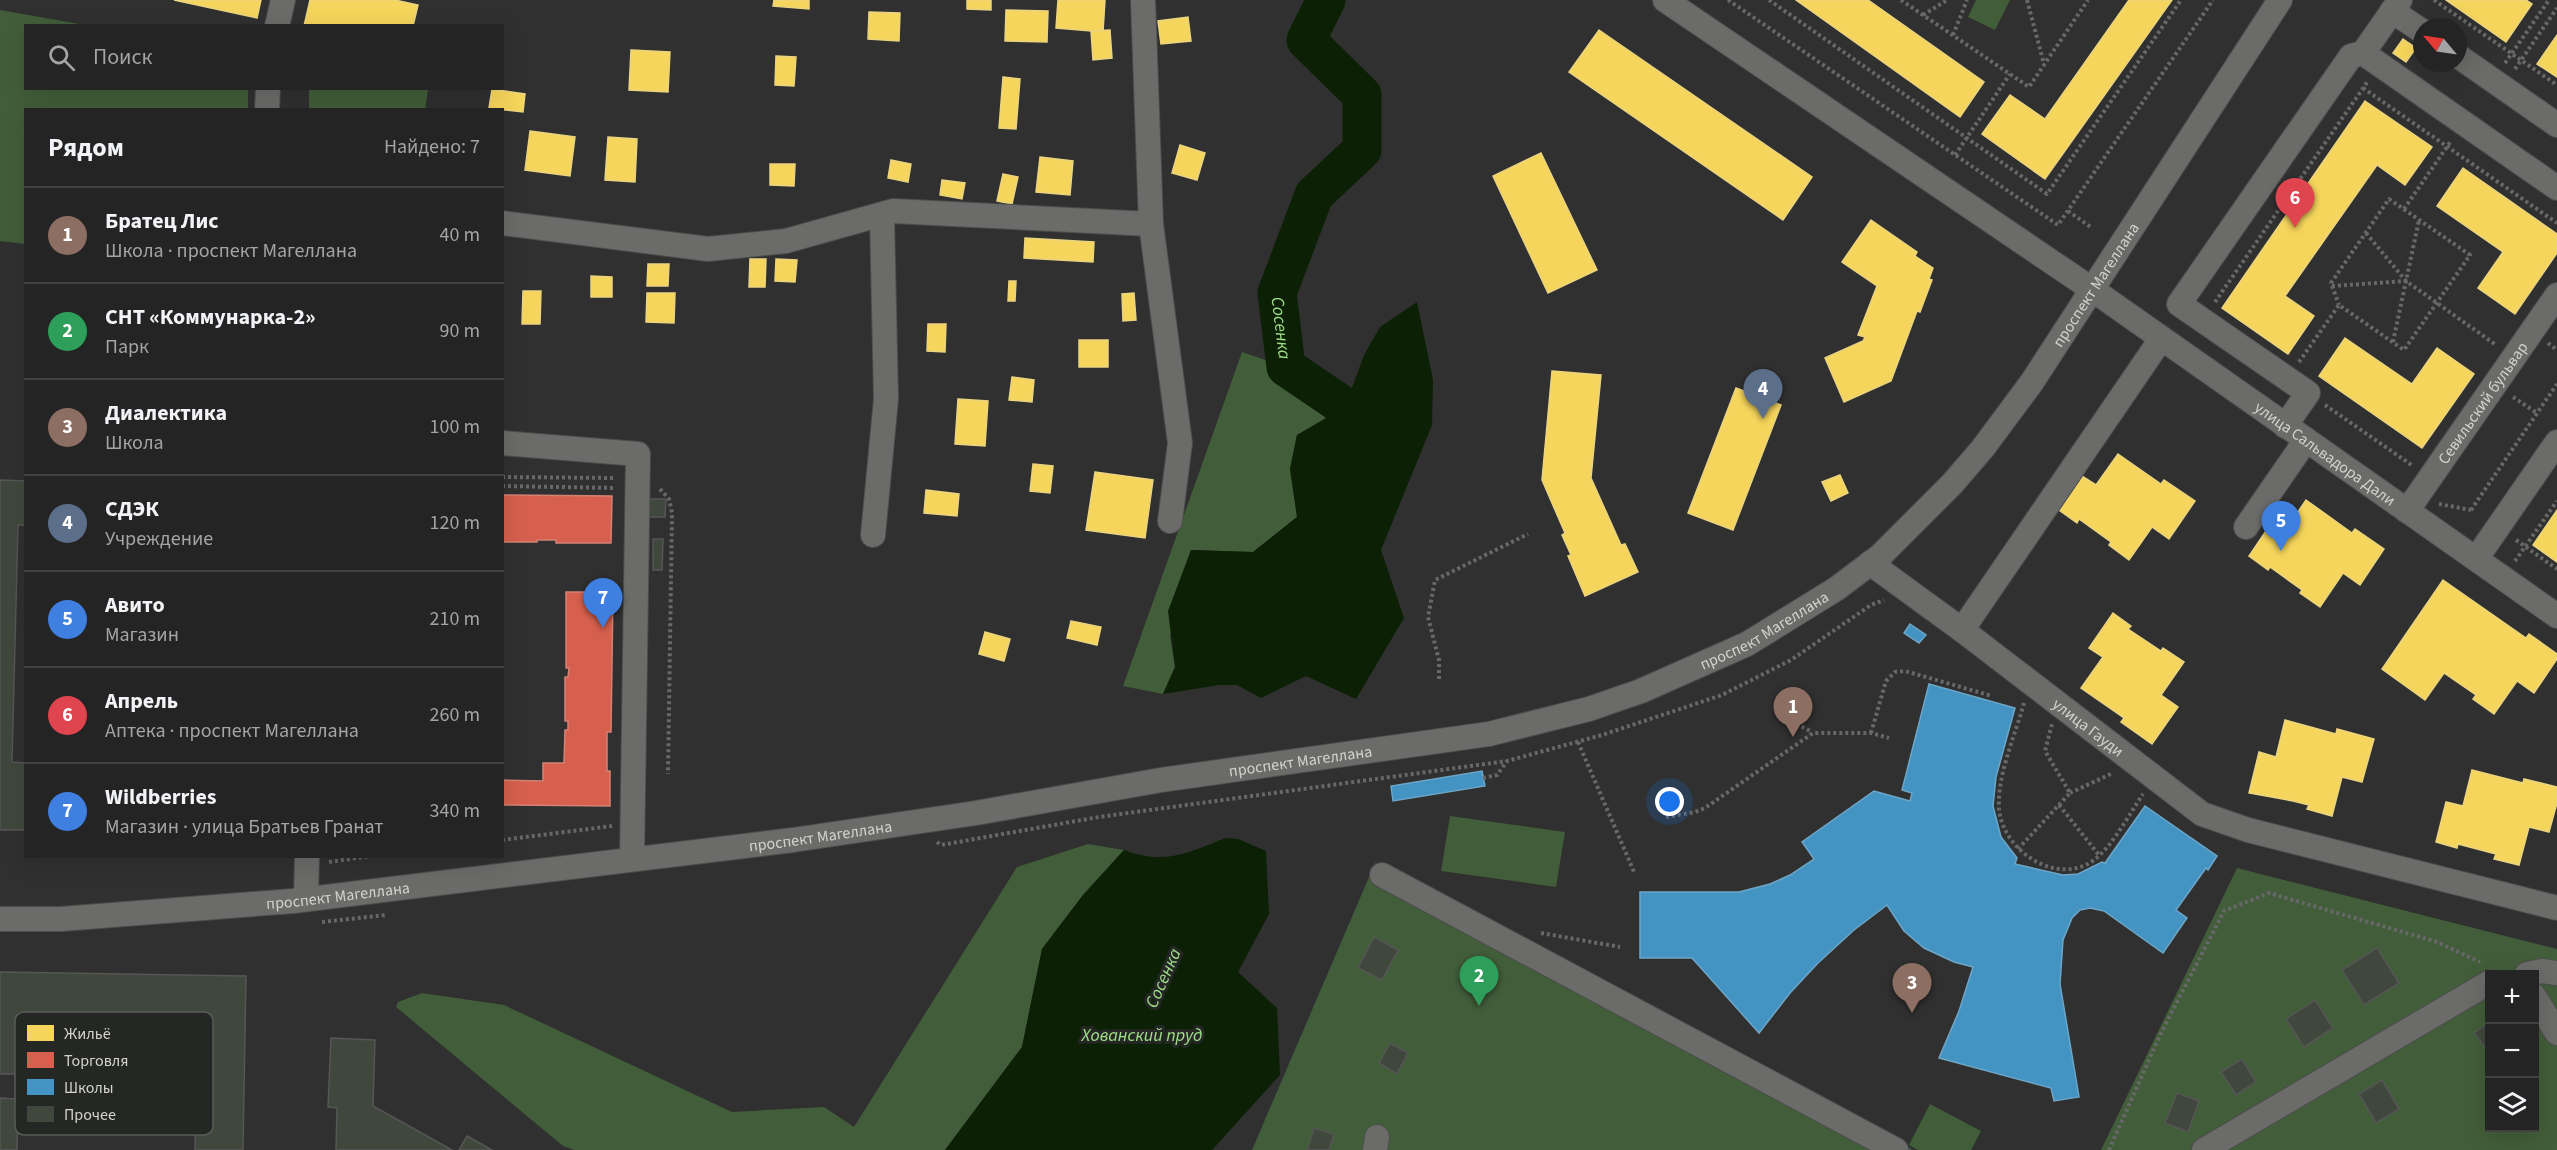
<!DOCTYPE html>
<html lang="ru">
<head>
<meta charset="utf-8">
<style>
  :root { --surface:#232423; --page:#2f3030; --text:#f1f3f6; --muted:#a3a4a6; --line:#404141; --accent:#bca0f2 }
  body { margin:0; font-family:"Source Sans 3",sans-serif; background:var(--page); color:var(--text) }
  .controls { position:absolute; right:18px; bottom:18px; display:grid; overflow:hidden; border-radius:0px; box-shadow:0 6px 24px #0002 }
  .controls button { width:54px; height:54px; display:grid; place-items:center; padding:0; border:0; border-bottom:2px solid var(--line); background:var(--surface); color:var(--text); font:30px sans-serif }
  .compass { position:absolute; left:2413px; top:18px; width:54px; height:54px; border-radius:50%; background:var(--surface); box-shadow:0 6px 24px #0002; rotate:299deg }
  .you { position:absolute; left:1670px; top:802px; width:21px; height:21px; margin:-15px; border:4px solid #fff; border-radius:50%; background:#1a73e8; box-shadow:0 0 0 9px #1a73e833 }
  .badge { display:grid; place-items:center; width:39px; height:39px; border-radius:50%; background:var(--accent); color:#fff; font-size:20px; font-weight:700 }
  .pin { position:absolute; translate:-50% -50px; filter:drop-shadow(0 2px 3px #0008) }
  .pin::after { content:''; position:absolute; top:32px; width:21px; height:18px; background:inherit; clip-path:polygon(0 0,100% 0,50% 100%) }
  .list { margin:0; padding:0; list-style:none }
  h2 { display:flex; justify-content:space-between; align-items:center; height:78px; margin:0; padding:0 24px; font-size:26px }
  h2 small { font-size:20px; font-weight:400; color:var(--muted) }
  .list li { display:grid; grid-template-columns:39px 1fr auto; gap:18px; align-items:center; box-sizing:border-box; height:96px; padding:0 24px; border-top:2px solid var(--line) }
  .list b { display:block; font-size:22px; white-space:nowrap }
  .list p { margin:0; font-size:20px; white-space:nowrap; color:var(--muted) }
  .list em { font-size:20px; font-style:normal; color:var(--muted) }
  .icon { flex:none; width:33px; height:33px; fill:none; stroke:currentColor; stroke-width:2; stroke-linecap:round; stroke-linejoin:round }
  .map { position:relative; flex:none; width:2557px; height:1150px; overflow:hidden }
  .search { position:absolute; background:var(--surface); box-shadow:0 6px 24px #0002; left:24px; top:24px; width:480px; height:66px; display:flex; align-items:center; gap:15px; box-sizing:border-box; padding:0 21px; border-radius:0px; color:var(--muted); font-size:22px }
  .panel { position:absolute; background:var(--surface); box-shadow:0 6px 24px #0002; left:24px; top:108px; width:480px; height:750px; border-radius:0px }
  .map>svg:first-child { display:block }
  .green { fill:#425d39; fill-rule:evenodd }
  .water { fill:#0c2005 }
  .homes { fill:#f6d55c; stroke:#ebd47f; stroke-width:1.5 }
  .shops { fill:#d6604d; stroke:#d58275; stroke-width:1.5 }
  .schools { fill:#4393c3; stroke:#6ea6c7; stroke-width:1.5 }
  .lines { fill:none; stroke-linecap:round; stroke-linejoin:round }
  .river { stroke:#0c2005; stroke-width:39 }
  .building { fill:#40483d; stroke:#555655; stroke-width:1.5 }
  .minor-casing { stroke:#4c4d4c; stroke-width:26 }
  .path { stroke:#676867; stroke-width:4; stroke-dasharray:3 3; stroke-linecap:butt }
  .minor { stroke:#6b6c6a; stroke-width:24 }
  .labels { text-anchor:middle; stroke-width:6; stroke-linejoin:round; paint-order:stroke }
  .street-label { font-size:16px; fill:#d2d3d1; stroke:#252724 }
  .water-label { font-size:18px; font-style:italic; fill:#9fdf8a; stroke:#252724 }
  .key { fill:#252724; stroke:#595b58; stroke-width:1.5 }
  .key-label { font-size:16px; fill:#d2d3d1 }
</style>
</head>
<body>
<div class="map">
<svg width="2557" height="1150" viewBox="0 0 2557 1150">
  <rect width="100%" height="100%" fill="#2f302f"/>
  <g class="green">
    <path d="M1976 0H2010L1995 30 1968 17Z"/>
    <path d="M0 10 85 25 26 26V88L248 89V109L26 110 25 244 0 241Z"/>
    <path d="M309 89V88L428 89 425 110 309 109Z"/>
    <path d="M1242 352 1286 367 1345 407 1297 435 1290 469 1297 517 1253 552 1191 550 1170 636 1175 667 1163 694 1123 686Z"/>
    <path d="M1450 816 1565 832 1556 887 1441 871Z"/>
    <path d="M1088 844 1124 850 1083 895 1042 949 1022 1047 945 1150H574L563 1146 396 1007 398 1002 422 993 504 1005 732 1112 824 1107 854 1127 1017 867Z"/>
    <path d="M1375 863 1913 1150H1252Z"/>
    <path d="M2237 868 2557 949V1150H2101ZM2490 974H2534V1128H2490Z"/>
    <path d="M1930 1104 1981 1131 1971 1150H1918L1909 1145Z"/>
  </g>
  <g class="water">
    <path d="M1417 302 1433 380 1432 425 1381 550 1404 618 1356 699 1306 676 1261 698 1237 685H1219L1163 694 1175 667 1168 611 1191 550 1253 552 1297 517 1290 469 1297 435 1345 407 1364 355 1380 327Z"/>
    <path d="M1225 838 1238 839 1266 851 1269 914 1238 972 1277 1008 1280 1075 1212 1150H945L1022 1047 1042 949 1083 895 1124 850C1165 865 1186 854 1225 838Z"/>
  </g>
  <g class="homes">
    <path d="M174 0H261L257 18Z"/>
    <path d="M310 0H395L418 5 413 26H304Z"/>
    <path d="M774 0H809V9L773 6Z"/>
    <path d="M967 0H991V10L967 9Z"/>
    <path d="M1058 0H1105L1103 32 1056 28Z"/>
    <path d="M1796 0H1868L1984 82 1960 117Z"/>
    <path d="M2129 0H2172L2045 179 1982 134 2010 95 2045 119Z"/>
    <path d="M2446 0H2526L2532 4 2506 42Z"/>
    <path d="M1006 10 1048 11 1047 42 1005 41Z"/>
    <path d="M869 12 900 13 899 41 868 39Z"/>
    <path d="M1188 17 1191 41 1161 44 1158 21Z"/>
    <path d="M1110 30 1112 58 1093 60 1091 31Z"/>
    <path d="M1599 30 1812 177 1783 220 1569 72Z"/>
    <path d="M2557 35V77L2537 64Z"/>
    <path d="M2403 39 2416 48 2406 62 2393 53Z"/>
    <path d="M631 50 670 52 668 92 629 90Z"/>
    <path d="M776 56 796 57 794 86 775 85Z"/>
    <path d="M1003 77 1020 79 1016 129 999 128Z"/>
    <path d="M492 89 525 94 523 112 489 108Z"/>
    <path d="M2365 101 2432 147 2405 185 2377 165 2285 296 2314 316 2288 354 2222 308Z"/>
    <path d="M530 131 575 137 570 176 525 170Z"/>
    <path d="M608 137 637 139 635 182 605 180Z"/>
    <path d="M1180 145 1205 153 1197 180 1172 173Z"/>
    <path d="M1541 153 1597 270 1548 293 1493 176Z"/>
    <path d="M1040 157 1073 161 1070 195 1036 192Z"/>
    <path d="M891 160 911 164 908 182 888 178Z"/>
    <path d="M770 164H795L794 186 770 185Z"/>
    <path d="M2463 168 2557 234V253L2515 314 2478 288 2503 252 2437 206Z"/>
    <path d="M1003 174 1018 177 1012 204 997 201Z"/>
    <path d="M942 180 965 183 962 199 940 195Z"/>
    <path d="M1871 220 1917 252 1915 256 1933 268 1929 279 1932 280 1920 312 1917 311 1891 381 1844 402 1825 358 1863 341 1865 337 1858 335 1877 286 1842 262Z"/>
    <path d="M1025 238 1094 242 1093 262 1024 258Z"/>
    <path d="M750 259H766L765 287H749Z"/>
    <path d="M776 259 797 260 795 282 775 281Z"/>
    <path d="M648 264H669L668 286H647Z"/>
    <path d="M591 276 612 277V297H591Z"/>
    <path d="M1009 281H1016L1015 301H1008Z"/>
    <path d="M523 291H541L540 324H522Z"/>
    <path d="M647 293H675L674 323 646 322Z"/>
    <path d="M1134 293 1136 320 1123 321 1122 294Z"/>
    <path d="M928 324H946L945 352 927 351Z"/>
    <path d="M2345 338 2412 384 2437 348 2474 374 2422 448 2319 376Z"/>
    <rect x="1079" y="340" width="29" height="27"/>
    <path d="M1552 371 1601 375 1591 478 1621 545 1625 544 1638 572 1585 596 1568 556 1571 555 1562 535 1565 533 1542 480Z"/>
    <path d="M1012 377 1034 380 1032 402 1009 400Z"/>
    <path d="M1736 388 1781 405 1733 530 1688 513Z"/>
    <path d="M958 399 988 401 985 446 955 444Z"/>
    <path d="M2118 454 2161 484 2164 480 2195 501 2169 539 2152 527 2129 560 2109 545 2111 542 2079 519 2077 523 2059 510 2082 476 2096 485Z"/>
    <path d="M1033 464 1053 466 1050 493 1030 491Z"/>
    <path d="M1095 472 1153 480 1145 538 1086 530Z"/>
    <path d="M1840 475 1848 493 1831 501 1822 482Z"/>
    <path d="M926 490 959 494 957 516 924 513Z"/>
    <path d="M2306 500 2352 533 2355 529 2384 549 2360 585 2343 573 2320 607 2300 593 2302 590 2270 567 2268 570 2249 556 2272 522 2285 531Z"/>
    <path d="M2557 510V562L2533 545Z"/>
    <path d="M2443 580 2526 638 2529 634 2557 654V659L2534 693 2517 681 2494 714 2473 699 2476 695 2444 673 2425 700 2382 669Z"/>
    <path d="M2113 613 2131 626 2128 629 2161 651 2163 648 2184 662 2161 695 2178 707 2152 744 2121 722 2124 718 2081 688 2103 657 2089 648Z"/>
    <path d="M1071 621 1101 627 1097 645 1067 638Z"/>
    <path d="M985 632 1010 639 1004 661 979 654Z"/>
    <path d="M2285 720 2336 734 2337 729 2374 739 2362 782 2342 777 2332 816 2307 809 2309 805 2293 801 2249 793 2259 752 2276 757Z"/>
    <path d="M2472 770 2523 783 2524 779 2557 787V803L2549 832 2529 827 2519 865 2494 859 2496 854 2458 844 2457 848 2436 842 2446 802 2463 806Z"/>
  </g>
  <g class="shops">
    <path d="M502 495 612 496 611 543H556V540H537V542H502Z"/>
    <path d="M566 592H613L611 732H607V771H610V806L502 805V780L543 781V763H564L565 730H568V721H565V677H568L569 668H566Z"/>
  </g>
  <g class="schools">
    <path d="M1910 624 1926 635 1919 643 1904 633Z"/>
    <path d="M1929 684 2015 708 1996 777 1993 806 2001 837 2017 858 2015 864 2063 875 2078 874 2102 862 2105 863 2145 806 2217 856 2208 870 2206 868 2176 910 2187 918 2163 953 2104 911 2090 908 2080 910 2072 918 2063 940 2060 984 2079 1097 2054 1101 2051 1088 1939 1058 1959 1011 1973 967 1954 962 1924 948 1904 931 1887 905 1854 930 1818 963 1790 993 1759 1033 1692 958H1640V892H1739L1770 884 1790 875 1814 859 1802 842 1874 791 1910 801 1912 793 1902 790Z"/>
    <path d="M1482 771 1485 786 1393 801 1391 786Z"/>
  </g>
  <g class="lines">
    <path class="river" id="s1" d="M1326 0 1306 40 1362 95V150L1314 195 1277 293 1286 367 1345 407 1346 460"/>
  </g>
  <g class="building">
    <path d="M0 480 26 481V525H18L12 762 26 763V830H0Z"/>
    <path d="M649 499H666L665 517H648Z"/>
    <path d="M653 539H663L662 570H653Z"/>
    <path d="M1374 937 1398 950 1382 980 1358 968Z"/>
    <path d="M2377 948 2399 983 2364 1005 2342 970Z"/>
    <path d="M0 972 246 976 243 1150H195L198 1019 178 1018V1021H62V1045L19 1044 18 1074H0Z"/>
    <path d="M2315 1000 2333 1028 2304 1047 2286 1019Z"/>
    <path d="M2490 1022V1052H2489L2474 1033Z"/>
    <path d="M331 1038 375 1040 373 1106 452 1150H336L337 1108 328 1107Z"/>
    <path d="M1390 1043 1408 1053 1397 1074 1379 1063Z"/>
    <path d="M2242 1059 2256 1082 2236 1095 2221 1072Z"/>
    <path d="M2382 1080 2399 1109 2376 1123 2359 1094Z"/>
    <path d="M2177 1093 2199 1101 2188 1132 2165 1123Z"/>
    <path d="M0 1098 18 1099 17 1150H0Z"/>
    <path d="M1314 1128 1334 1134 1329 1150H1307Z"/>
    <path d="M467 1136 492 1150H459Z"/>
  </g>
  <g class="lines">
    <g class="minor-casing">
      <g id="minor">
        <path id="s2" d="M1665 0 2093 290 2557 616"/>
        <path d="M2392 11 2422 31"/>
        <path d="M277 26 283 0"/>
        <path d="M2363 53 2557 188"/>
        <path d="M2458 56 2557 125"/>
        <path d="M267 110 268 88"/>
        <path d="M502 223 708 249 786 241 893 211 1151 224 1143 0"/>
        <path d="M1151 224 1180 443 1170 521"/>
        <path id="s3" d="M2161 339 1962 630 2202 814 2248 830 2557 908"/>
        <path d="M2285 426 2308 393 2179 304 2351 56 2363 53 2400 0"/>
        <path d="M502 443 638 454 632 859"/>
        <path id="s4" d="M2407 511 2557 295"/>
        <path d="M2246 527 2306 440"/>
        <path d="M873 535 886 399 882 216"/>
        <path d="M2476 559 2557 442"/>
        <path d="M1870 563 1962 630"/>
        <path d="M1382 875 1896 1150"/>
        <path d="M306 899 307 856"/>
        <path id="s5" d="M0 919H61L293 901 793 840 976 813 1161 780 1489 734 1589 709 1641 691 1747 644 1836 589 1880 556 1952 484 1983 448 2032 382 2280 0"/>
        <path d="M2527 974 2542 971 2557 973"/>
        <path d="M2534 996 2557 1033"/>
        <path d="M1375 1150 1377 1137"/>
        <path d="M2204 1150 2490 982"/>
      </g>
    </g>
    <g class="path">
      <path d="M1728 0 2058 225 2213 0"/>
      <path d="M1769 0 2047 194 2181 0"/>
      <path d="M1901 0 2029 87 2088 0"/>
      <path d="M2027 0 2044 64"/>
      <path d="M2434 0 2557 85"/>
      <path d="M1923 15 1947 0"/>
      <path d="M1953 35 1967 0"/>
      <path d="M2505 63 2549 0"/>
      <path d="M2515 69 2557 8"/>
      <path d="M2363 88 2557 223"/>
      <path d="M1955 155 2010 74"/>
      <path d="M2404 209 2451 141"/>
      <path d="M2068 211 2092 228"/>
      <path d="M2366 233 2406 281 2496 345"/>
      <path d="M2332 286 2406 281"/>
      <path d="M2215 302 2368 81"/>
      <path d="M2393 342 2419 220"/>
      <path d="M2548 343 2557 350"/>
      <path d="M2299 362 2339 305 2404 350 2470 255 2389 199 2331 283 2339 305"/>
      <path d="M2513 397 2537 413"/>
      <path d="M2325 405 2413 466"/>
      <path d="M502 477 616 478"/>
      <path d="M502 486 616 488"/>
      <path d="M660 489 669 499 672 513 668 774"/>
      <path d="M2439 504 2471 510"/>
      <path d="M2471 510 2557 384"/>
      <path d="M2516 540 2557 569"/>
      <path d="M2515 561 2557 501"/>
      <path d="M1439 679V660L1428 617 1435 580 1528 534"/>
      <path d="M1775 703 1791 721 1812 732"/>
      <path d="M2024 703C2015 736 1997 775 1999 809 2003 851 2057 887 2094 860 2112 847 2130 813 2143 794"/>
      <path d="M1871 733 1886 681 1895 672 1905 671 1992 696"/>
      <path d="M1578 742 1635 874"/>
      <path d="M1483 778 1497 775 1507 761"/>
      <path d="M2070 793 2113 773"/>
      <path d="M2059 805 2099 855"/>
      <path d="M1666 817 1695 812 1705 808 1813 733H1871L1889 738"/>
      <path d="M502 840 612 826"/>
      <path d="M937 842 941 845 1099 817 1507 761 1602 735 1722 695 1791 660 1871 605 1884 600"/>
      <path d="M2018 849 2070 793 2045 751 2052 724"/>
      <path d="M329 862 371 856"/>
      <path d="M322 922 386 915"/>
      <path d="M1541 933 1620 947"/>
      <path d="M2109 1150 2161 1033 2224 911 2269 893 2437 942 2480 962"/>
    </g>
    <use href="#minor" class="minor"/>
  </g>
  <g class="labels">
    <g class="street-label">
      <text dy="6" stroke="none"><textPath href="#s5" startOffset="2283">проспект Магеллана</textPath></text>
      <text dy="6" stroke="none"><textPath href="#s4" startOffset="132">Севильский бульвар</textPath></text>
      <text dy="6" stroke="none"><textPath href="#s2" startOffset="801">улица Сальвадора Дали</textPath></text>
      <text dy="6" stroke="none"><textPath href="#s5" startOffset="1797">проспект Магеллана</textPath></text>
      <text dy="6" stroke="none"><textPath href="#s3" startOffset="512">улица Гауди</textPath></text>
      <text dy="6" stroke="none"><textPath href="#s5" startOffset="1311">проспект Магеллана</textPath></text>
      <text dy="6" stroke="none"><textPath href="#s5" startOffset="825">проспект Магеллана</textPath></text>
      <text dy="6" stroke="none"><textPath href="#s5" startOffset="339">проспект Магеллана</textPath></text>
    </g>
    <g class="water-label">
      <text dy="6" stroke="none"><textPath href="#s1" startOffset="384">Сосенка</textPath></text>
      <text transform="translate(1163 978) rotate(-66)" y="6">Сосенка</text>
      <text x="1142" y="1041">Хованский пруд</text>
    </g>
  </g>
  <rect x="15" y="1012" width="198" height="123" rx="9" class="key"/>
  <rect x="27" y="1025" width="27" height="16" fill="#f6d55c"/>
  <rect x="27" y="1052" width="27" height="16" fill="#d6604d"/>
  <rect x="27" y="1079" width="27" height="16" fill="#4393c3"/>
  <rect x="27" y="1106" width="27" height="16" fill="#40483d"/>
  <g class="key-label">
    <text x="64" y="1039">Жильё</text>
    <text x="64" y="1066">Торговля</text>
    <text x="64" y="1093">Школы</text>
    <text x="64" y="1120">Прочее</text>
  </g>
</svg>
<div class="controls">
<button>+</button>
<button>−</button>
<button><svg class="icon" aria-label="layers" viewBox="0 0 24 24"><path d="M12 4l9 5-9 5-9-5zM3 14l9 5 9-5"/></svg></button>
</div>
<svg class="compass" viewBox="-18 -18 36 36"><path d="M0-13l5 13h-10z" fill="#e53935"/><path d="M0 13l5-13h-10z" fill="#a3a4a6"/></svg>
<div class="you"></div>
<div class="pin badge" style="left:1793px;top:737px;background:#8d6e63">1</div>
<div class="pin badge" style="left:1479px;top:1006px;background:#2e9e5b">2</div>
<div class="pin badge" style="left:1912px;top:1013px;background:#8d6e63">3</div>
<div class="pin badge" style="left:1763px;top:419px;background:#5c6f8a">4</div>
<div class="pin badge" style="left:2281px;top:551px;background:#3f7fe0">5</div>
<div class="pin badge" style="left:2295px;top:228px;background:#e0444e">6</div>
<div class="pin badge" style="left:603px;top:628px;background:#3f7fe0">7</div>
<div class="search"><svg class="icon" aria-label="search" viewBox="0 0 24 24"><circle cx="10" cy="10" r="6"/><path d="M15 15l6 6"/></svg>Поиск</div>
<section class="panel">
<h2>Рядом<small>Найдено: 7</small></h2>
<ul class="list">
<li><span class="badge" style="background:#8d6e63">1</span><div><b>Братец Лис</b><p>Школа · проспект Магеллана</p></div><em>40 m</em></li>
<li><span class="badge" style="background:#2e9e5b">2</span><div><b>СНТ «Коммунарка-2»</b><p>Парк</p></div><em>90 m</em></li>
<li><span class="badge" style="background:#8d6e63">3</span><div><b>Диалектика</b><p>Школа</p></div><em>100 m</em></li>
<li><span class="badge" style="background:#5c6f8a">4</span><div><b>СДЭК</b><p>Учреждение</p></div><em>120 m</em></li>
<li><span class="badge" style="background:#3f7fe0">5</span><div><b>Авито</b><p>Магазин</p></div><em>210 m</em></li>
<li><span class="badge" style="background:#e0444e">6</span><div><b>Апрель</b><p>Аптека · проспект Магеллана</p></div><em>260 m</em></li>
<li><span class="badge" style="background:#3f7fe0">7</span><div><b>Wildberries</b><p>Магазин · улица Братьев Гранат</p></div><em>340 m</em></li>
</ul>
</section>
</div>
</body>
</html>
